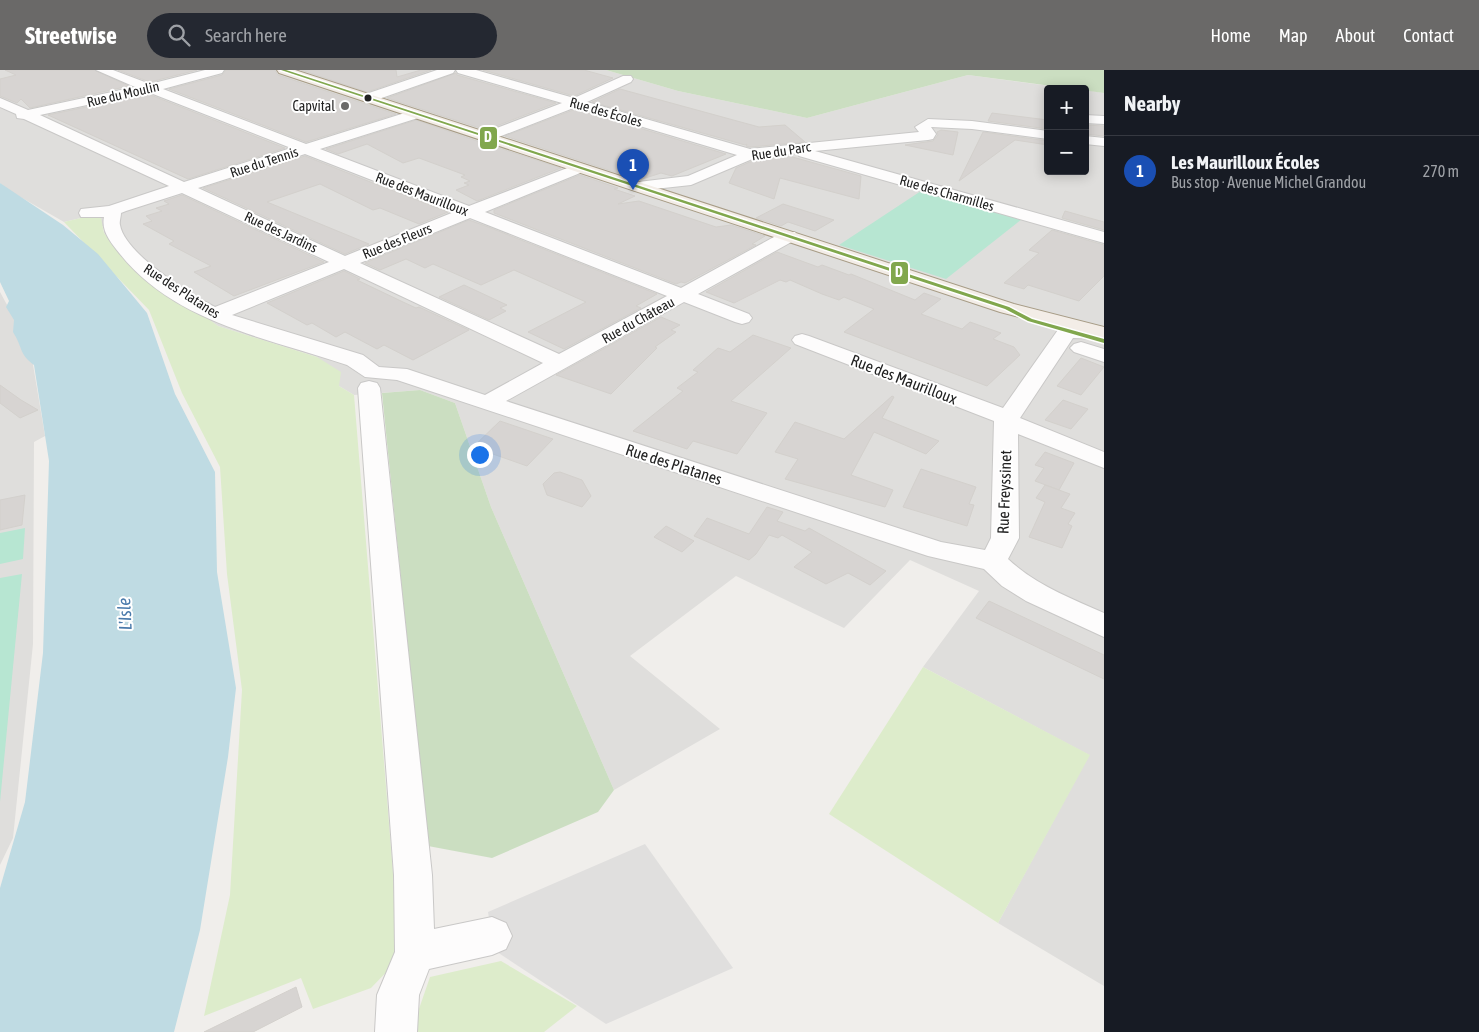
<!DOCTYPE html>
<html lang="en">
<head>
<meta charset="utf-8">
<style>
  :root { --surface:#171b24; --page:#242831; --text:#f1f3f6; --muted:#9ea1a6; --line:#363941; --accent:#6a6968 }
  body { margin:0; font-family:"Asap Condensed",sans-serif; background:var(--page); color:var(--text) }
  .controls { position:absolute; right:15px; top:15px; display:grid; overflow:hidden; border-radius:5px; box-shadow:0 2px 12px #0003 }
  .controls button { width:45px; height:45px; display:grid; place-items:center; padding:0; border:0; border-bottom:1px solid var(--line); background:var(--surface); color:var(--text); font:25px sans-serif }
  .you { position:absolute; left:479px; top:384px; width:18px; height:18px; margin:-12px; border:4px solid #fff; border-radius:50%; background:#1a73e8; box-shadow:0 0 0 8px #1a73e833 }
  .badge { display:grid; place-items:center; width:32px; height:32px; border-radius:50%; background:var(--accent); color:#fff; font-size:16px; font-weight:700 }
  .pin { position:absolute; translate:-50% -41px; filter:drop-shadow(0 1px 2px #0008) }
  .pin::after { content:''; position:absolute; top:26px; width:18px; height:15px; background:inherit; clip-path:polygon(0 0,100% 0,50% 100%) }
  .list { margin:0; padding:0; list-style:none }
  h2 { display:flex; justify-content:space-between; align-items:center; height:65px; margin:0; padding:0 20px; font-size:21px }
  h2 small { font-size:16px; font-weight:400; color:var(--muted) }
  .list li { display:grid; grid-template-columns:32px 1fr auto; gap:15px; align-items:center; box-sizing:border-box; height:70px; padding:0 20px; border-top:1px solid var(--line) }
  .list b { display:block; font-size:19px; white-space:nowrap }
  .list p { margin:0; font-size:16px; white-space:nowrap; color:var(--muted) }
  .list em { font-size:16px; font-style:normal; color:var(--muted) }
  .icon { flex:none; width:28px; height:28px; fill:none; stroke:currentColor; stroke-width:2; stroke-linecap:round; stroke-linejoin:round }
  .map { position:relative; flex:none; width:1104px; height:962px; overflow:hidden }
  header { display:flex; align-items:center; gap:30px; box-sizing:border-box; height:70px; padding:0 25px; background:var(--accent); color:#fff }
  header strong { font-size:24px }
  nav { display:flex; gap:28px; margin-inline-start:auto; font-size:18px }
  .search { width:350px; height:45px; background:var(--page); display:flex; align-items:center; gap:12px; box-sizing:border-box; padding:0 18px; border-radius:28px; color:var(--muted); font-size:19px }
  main { display:flex }
  aside { flex:1; background:var(--surface) }
  .map>svg:first-child { display:block }
  .residential { fill:#dfdedc }
  .grass { fill:#ddeccb }
  .forest { fill:#cbdec1 }
  .pitch { fill:#b7e6d2 }
  .parking { fill:#e0dfde }
  .water { fill:#bfdbe3 }
  .building { fill:#d7d4d2; stroke:#d3d0cc }
  .lines { fill:none; stroke-linecap:round; stroke-linejoin:round }
  .minor-casing { stroke:#c9c8c7; stroke-width:2 }
  .major-casing { stroke:#a79c86; stroke-width:2 }
  .minor { fill:#fdfcfc; fill-rule:evenodd }
  .major { fill:#f3ede7; fill-rule:evenodd }
  .bus-1-casing { stroke:#fff; stroke-width:3 }
  .bus-1 { fill:#81a74d; fill-rule:evenodd }
  .bus-dot { fill:#222; stroke:#fff; stroke-width:2 }
  .poi-dot { fill:#6a6968; stroke:#fff; stroke-width:2 }
  .labels { text-anchor:middle; stroke-width:4; stroke-linejoin:round; paint-order:stroke }
  .far-street-label { font-size:14px; fill:#222; stroke:#fff }
  .far-poi-label { font-size:14px; fill:#222; stroke:#fff; text-anchor:end }
  .street-label { font-size:16px; fill:#222; stroke:#fff }
  .water-label { font-size:18px; font-style:italic; fill:#4a7aab; stroke:#fff }
  .line-badge { stroke:#fff; stroke-width:2 }
  .badge-label { font-size:14px; text-anchor:middle; font-weight:bold; fill:#fff }
</style>
</head>
<body>
<header>
<strong>Streetwise</strong>
<div class="search"><svg class="icon" aria-label="search" viewBox="0 0 24 24"><circle cx="10" cy="10" r="6"/><path d="M15 15l6 6"/></svg>Search here</div>
<nav><a>Home</a><a>Map</a><a>About</a><a>Contact</a></nav>
</header>
<main>
<div class="map">
<svg width="1104" height="962" viewBox="0 0 1104 962">
  <rect width="100%" height="100%" fill="#f0eeeb"/>
  <g class="residential">
    <path d="M0 0H606L678 21 807 48 968 5 1073 19H1048V101H1085V20L1104 23V916L998 853 1089 685 923 597 979 521 910 490 844 558 736 506 630 586 720 659 614 720 491 437 455 333 420 320 354 325 339 316 317 287 218 256 144 206 104 163V157L85 147 64 152 10 121 0 113Z"/>
    <path d="M0 222 30 277 45 366 34 372 33 574 13 768 0 795Z"/>
  </g>
  <g class="grass">
    <path d="M85 147 101 148 104 163 122 185 218 256 317 287 341 302 339 316 354 325 400 888 371 918 313 939 301 908 204 946 230 825 242 620 227 504 220 397 182 323 149 240 64 152Z"/>
    <path d="M923 597 1090 685 998 853 829 744Z"/>
    <path d="M501 891 577 936 544 962H411L430 907Z"/>
  </g>
  <g class="forest">
    <path d="M606 0H1104V23L968 5 807 48 678 21Z"/>
    <path d="M420 320 455 333 491 437 614 720 598 742 492 788 428 776 382 323Z"/>
  </g>
  <g class="pitch">
    <path d="M921 121 1022 149 946 209 839 175Z"/>
    <path d="M25 458 23 489 0 494V463Z"/>
    <path d="M22 504 0 732V508Z"/>
  </g>
  <path class="parking" d="M645 774 733 898 606 954 494 880 488 842Z"/>
  <path class="water" d="M0 113 63 155 98 184 147 243 175 324 215 402 217 502 236 618 228 687 200 860 174 962H0V818L25 732 43 583 49 391 34 295C19 284 23 278 13 262L14 250 6 237 9 231 0 212Z"/>
  <g class="building">
    <path d="M5 0H94L129 16 30 38 21 29 17 33 0 26V9L16 5Z"/>
    <path d="M118 0H197L150 12Z"/>
    <path d="M226 0H275L278 5 396 44 306 72 169 19 222 5Z"/>
    <path d="M301 0H396L397 7 421 0H431L367 22Z"/>
    <path d="M483 0H584L613 8 574 26Z"/>
    <path d="M456 3 457 5 556 33 486 60 387 28Z"/>
    <path d="M620 19 759 57 785 55 805 72 750 77 746 76 747 74 745 75 592 32Z"/>
    <path d="M148 24 285 78 188 109 48 45Z"/>
    <path d="M576 39 726 84 672 106 661 103 639 110 505 66Z"/>
    <path d="M992 43 1048 50V59L988 51Z"/>
    <path d="M416 50 480 72 561 98 477 131 456 120 469 115 464 113 470 111 461 107 465 105 419 88 403 93 367 74 338 84 326 79Z"/>
    <path d="M1085 55 1104 56V66L1085 64Z"/>
    <path d="M941 60 958 62 953 85 905 75 933 71 938 65 937 62Z"/>
    <path d="M983 62 1048 71V75L1015 70 959 111Z"/>
    <path d="M305 86 378 115 448 142 419 154 380 138 373 140 320 114 267 132 369 174 345 184 203 118Z"/>
    <path d="M789 86 861 106 859 129 780 108 774 129 729 113 736 98 757 89Z"/>
    <path d="M580 105 618 118 614 119 635 126 618 134 639 131 716 157 731 155 765 166 752 174 756 175 685 213 681 212 676 214 494 143V140Z"/>
    <path d="M182 125 324 192 234 226 194 202 211 196 169 174 174 171 143 154 152 151 146 146 162 141 156 138 169 134 164 131Z"/>
    <path d="M783 134 834 150 815 161 788 152 781 156 756 148Z"/>
    <path d="M1065 141 1104 152V160L1062 148Z"/>
    <path d="M469 150 488 157 657 224 636 236 641 238 564 279 528 262 586 232 514 200 481 215 433 194 425 198 406 189 380 200 365 193Z"/>
    <path d="M1052 160 1104 175V206L1079 231 1028 215 1024 219 1004 213 1039 183 1029 180Z"/>
    <path d="M777 182 818 197 822 195 849 205 851 204 915 230 924 223 941 229 921 244 962 259 970 252 1001 263 993 269 1014 277 1020 285 987 316 844 262 874 239 844 227 839 230 822 224 790 210 786 212 780 210 734 233 706 222Z"/>
    <path d="M344 201 360 209 357 210 403 232 416 238 419 237 469 260 413 290 384 275 377 279 345 262 336 267 312 253 307 255 267 233Z"/>
    <path d="M464 215 507 235 500 238 506 241 489 250 439 227Z"/>
    <path d="M661 247 680 255 671 260 676 262 655 277 657 278 611 324 556 305Z"/>
    <path d="M753 265 791 278 731 331 767 343 737 384 693 371 687 379 633 361 683 321 677 318 698 302 693 300 718 278 730 282Z"/>
    <path d="M1081 288 1104 297 1081 325 1057 316Z"/>
    <path d="M0 315 21 330 38 340 20 348 0 333Z"/>
    <path d="M892 326 894 327 882 348 939 371 926 384 874 362 851 405 893 420 885 437 785 409 798 389 775 382 795 352 844 369Z"/>
    <path d="M1063 330 1088 339 1071 359 1045 350Z"/>
    <path d="M500 351 553 369 527 396 473 377Z"/>
    <path d="M1045 382 1074 393 1059 420 1035 411 1044 398 1035 395Z"/>
    <path d="M921 399 976 417 969 434 974 435 967 456 903 437Z"/>
    <path d="M560 402 582 410 591 426 582 437 547 425 543 414 554 403Z"/>
    <path d="M1045 415 1070 424 1061 438 1075 443 1068 454 1072 456 1062 478 1029 467 1045 432 1036 428Z"/>
    <path d="M25 425 22 455 0 460V430Z"/>
    <path d="M767 437 783 442 777 451 805 461 809 458 886 501 870 515 848 503 826 514 794 497 812 482 782 465 778 468 769 465 756 484 749 490 694 466 707 448 749 464Z"/>
    <path d="M666 456 694 471 682 482 654 467Z"/>
    <path d="M989 531 1104 585V609L976 548Z"/>
    <path d="M296 917 302 937 253 962H204Z"/>
  </g>
  <g class="lines">
    <g class="minor-casing">
      <g id="minor">
        <path d="M96 0H113L150 14 205 0H224L222 3 163 19 306 74 411 41H421L423 44 421 47 320 79 469 136 575 95H585L588 98 585 101 485 142 681 218 783 162H795L798 166 795 170 698 224 749 244 752 248 749 252 742 254 735 252 684 232 506 331 941 472 985 480 991 468 994 351 795 274 792 270 795 266 802 264 809 266 1003 338 1060 257 1067 255 1104 257V269L1073 268 1020 348 1104 382V398L1018 364 1019 468 1008 489C1036 515 1070 528 1104 543V567L1026 531 1002 516 984 499 928 486 397 310 365 307 347 295C268 268 175 253 120 184 111 173 101 161 104 147H81L79 143 81 139 109 136 169 116 24 49 17 48 16 44 0 37V28L28 40 135 17ZM148 22 291 78 184 112 40 45ZM305 84 454 142 345 186 198 118ZM182 123 329 192 215 237C190 224 125 184 120 155 119 152 121 147 121 143L126 141ZM470 148 667 226 559 284 360 193ZM344 199 543 293 485 325 407 299 379 297 363 285 232 245Z"/>
        <path d="M437 0H455L453 3 373 31 368 32 361 28 363 25Z"/>
        <path d="M456 0H476L574 28 623 6H631L633 9 631 12 587 32 750 79 919 62 915 57 928 49 972 51 1048 61V69L972 59 931 57 936 64 933 69 928 70 815 81 1104 162V173L799 86 797 83 757 87 691 115 636 121 630 119 628 116 630 113 688 106 737 85 576 37 491 70H481L479 67 481 64 562 33 458 3Z"/>
        <path d="M1085 45 1104 46V54L1085 53Z"/>
        <path d="M1085 66 1104 68V76L1085 74Z"/>
        <path d="M1081 272 1104 279V292L1074 282 1070 278 1074 274Z"/>
        <path d="M369 311 377 313 380 318 432 805 434 859 492 847 506 853 512 866 506 879 492 885 429 899 419 925 417 962H375L377 925 395 882 394 805 358 318 361 313Z"/>
      </g>
    </g>
    <g class="major-casing">
      <path id="major" d="M277 0H295L1014 234 1104 257V269L1000 242 279 3Z"/>
    </g>
    <use href="#minor" class="minor"/>
    <use href="#major" class="major"/>
    <g class="bus-1-casing">
      <path id="bus-1" d="M281 0H286L1009 237 1032 249 1104 269V273L1028 251 1005 239Z"/>
    </g>
    <use href="#bus-1" class="bus-1"/>
  </g>
  <circle class="bus-dot" cx="368" cy="28" r="4.5"/>
  <circle class="poi-dot" cx="345" cy="36" r="5"/>
  <g class="labels">
    <g class="far-street-label">
      <text transform="translate(123 24) rotate(-13)" y="5">Rue du Moulin</text>
      <text transform="translate(606 42) rotate(16)" y="5">Rue des Écoles</text>
      <text transform="translate(781 81) rotate(-9)" y="5">Rue du Parc</text>
      <text transform="translate(264 92) rotate(-18)" y="5">Rue du Tennis</text>
      <text transform="translate(947 123) rotate(16)" y="5">Rue des Charmilles</text>
      <text transform="translate(422 124) rotate(21)" y="5">Rue des Maurilloux</text>
      <text transform="translate(281 162) rotate(25)" y="5">Rue des Jardins</text>
      <text transform="translate(397 171) rotate(-22)" y="5">Rue des Fleurs</text>
      <text transform="translate(182 221) rotate(33)" y="5">Rue des Platanes</text>
      <text transform="translate(638 250) rotate(-29)" y="5">Rue du Château</text>
    </g>
    <g class="far-poi-label">
      <text x="335" y="41">Capvital</text>
    </g>
    <g class="street-label">
      <text transform="translate(904 309) rotate(21)" y="6">Rue des Maurilloux</text>
      <text transform="translate(674 394) rotate(18)" y="6">Rue des Platanes</text>
      <text transform="translate(1004 422) rotate(-88)" y="6">Rue Freyssinet</text>
    </g>
    <g class="water-label">
      <text transform="translate(125 544) rotate(-93)" y="6">L'Isle</text>
    </g>
  </g>
  <g class="line-badge">
    <rect x="479" y="56" width="19" height="24" rx="5" fill="#81a74d"/>
    <rect x="890" y="191" width="19" height="24" rx="5" fill="#81a74d"/>
  </g>
  <g class="badge-label">
    <text x="488" y="72">D</text>
    <text x="899" y="207">D</text>
  </g>
</svg>
<div class="controls">
<button>+</button>
<button>−</button>
</div>
<div class="you"></div>
<div class="pin badge" style="left:633px;top:120px;background:#1a4fb4">1</div>
</div>
<aside>
<h2>Nearby<small></small></h2>
<ul class="list">
<li><span class="badge" style="background:#1a4fb4">1</span><div><b>Les Maurilloux Écoles</b><p>Bus stop · Avenue Michel Grandou</p></div><em>270 m</em></li>
</ul>
</aside>
</main>
</body>
</html>
